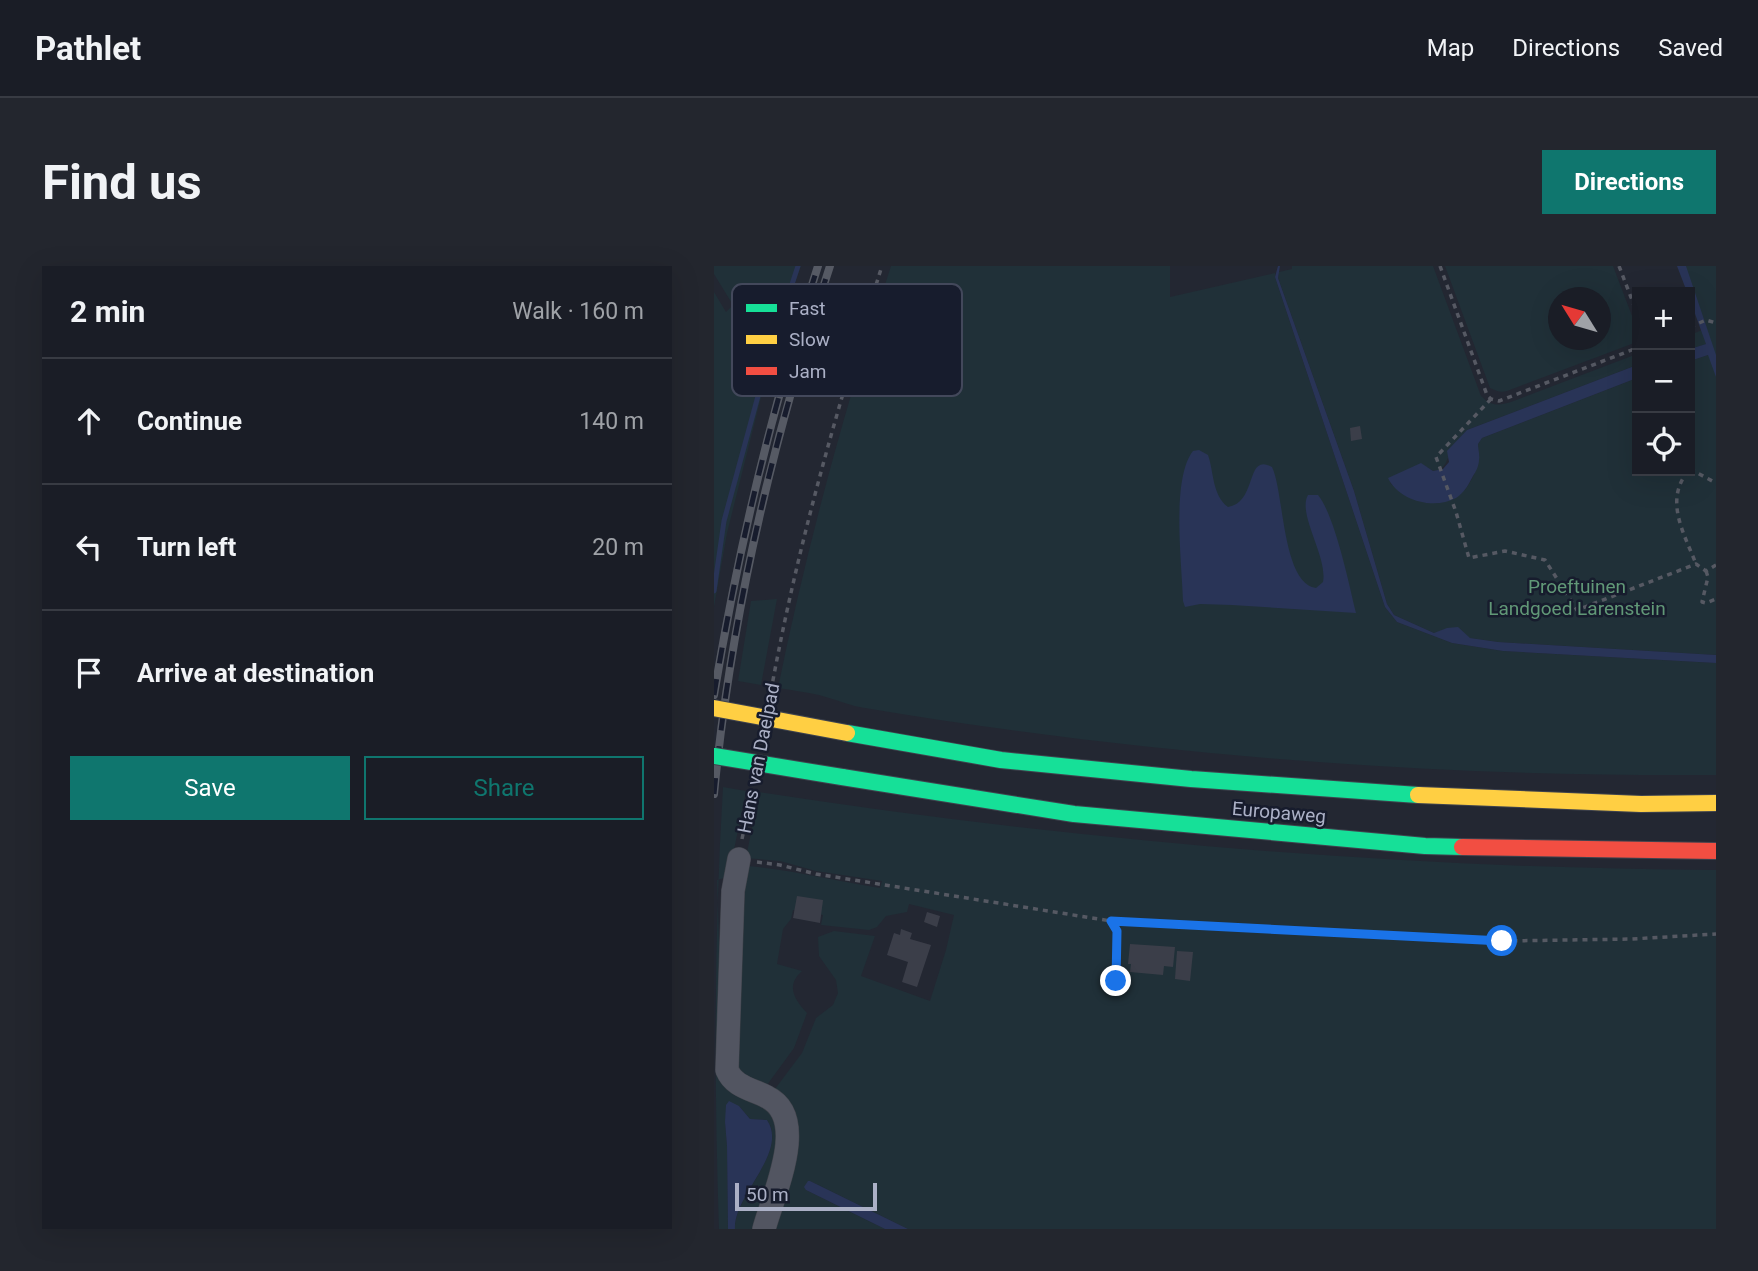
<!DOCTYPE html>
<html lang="en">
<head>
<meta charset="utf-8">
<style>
  :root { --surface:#1a1d26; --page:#23262e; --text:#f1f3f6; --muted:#9fa2a7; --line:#383b43; --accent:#0f766e }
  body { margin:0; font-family:Roboto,sans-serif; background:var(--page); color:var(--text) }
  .controls { position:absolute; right:21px; top:21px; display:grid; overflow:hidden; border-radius:0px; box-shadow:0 7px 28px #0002 }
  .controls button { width:63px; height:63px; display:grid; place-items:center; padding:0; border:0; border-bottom:2px solid var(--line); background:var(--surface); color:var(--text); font:35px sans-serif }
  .compass { position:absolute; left:834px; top:21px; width:63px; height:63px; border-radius:50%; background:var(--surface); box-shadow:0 7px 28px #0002; rotate:307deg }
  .scale { position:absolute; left:21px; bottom:18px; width:142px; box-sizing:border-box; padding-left:7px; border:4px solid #abb0c6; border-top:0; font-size:19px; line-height:24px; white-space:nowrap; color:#abb0c6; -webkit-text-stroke:5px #171c2d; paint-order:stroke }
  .stop { position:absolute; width:21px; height:21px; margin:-16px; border:5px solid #1a73e8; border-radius:50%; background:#fff }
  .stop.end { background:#1a73e8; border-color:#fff; box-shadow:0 2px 7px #0008 }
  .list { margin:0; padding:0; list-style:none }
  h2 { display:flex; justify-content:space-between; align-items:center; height:91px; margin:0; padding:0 28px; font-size:30px }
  h2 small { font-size:23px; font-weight:400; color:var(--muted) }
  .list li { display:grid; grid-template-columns:46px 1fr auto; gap:21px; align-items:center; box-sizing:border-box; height:126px; padding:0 28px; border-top:2px solid var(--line) }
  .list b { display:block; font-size:26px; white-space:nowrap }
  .list em { font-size:23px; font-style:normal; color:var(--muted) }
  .actions { display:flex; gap:14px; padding:21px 28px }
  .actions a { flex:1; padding:16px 0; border:2px solid var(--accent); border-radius:0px; text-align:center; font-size:24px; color:var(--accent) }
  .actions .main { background:var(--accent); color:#fff }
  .icon { flex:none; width:38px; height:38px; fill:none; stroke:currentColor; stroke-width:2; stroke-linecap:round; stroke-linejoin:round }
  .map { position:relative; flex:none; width:1002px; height:963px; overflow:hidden; border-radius:0px }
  header { display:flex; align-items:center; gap:42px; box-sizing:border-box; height:98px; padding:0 35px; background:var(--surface); border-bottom:2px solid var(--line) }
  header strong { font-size:33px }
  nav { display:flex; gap:38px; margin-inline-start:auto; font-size:24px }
  .intro { display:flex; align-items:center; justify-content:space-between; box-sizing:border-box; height:168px; padding:0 42px }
  h1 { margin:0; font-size:49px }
  .button { padding:18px 32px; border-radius:0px; background:var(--accent); color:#fff; font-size:24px; font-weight:700 }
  main { display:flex; gap:42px; padding:0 42px }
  aside { flex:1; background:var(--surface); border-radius:0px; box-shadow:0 7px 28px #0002 }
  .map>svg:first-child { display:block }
  .green { fill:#203038; fill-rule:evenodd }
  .water { fill:#293457 }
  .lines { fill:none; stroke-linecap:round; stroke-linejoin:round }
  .stream { stroke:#293457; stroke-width:5 }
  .building { fill:#3b3e49 }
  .street-casing { stroke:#3e4149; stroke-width:24 }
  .fast-casing { stroke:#3f434e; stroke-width:18 }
  .slow-casing { stroke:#3f434e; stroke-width:18 }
  .jam-casing { stroke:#3f434e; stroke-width:18 }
  .path { stroke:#565963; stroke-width:3.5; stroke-dasharray:5 5; stroke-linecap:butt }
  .street { stroke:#525561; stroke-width:23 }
  .fast { stroke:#16e098; stroke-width:16 }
  .slow { stroke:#ffcf43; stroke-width:16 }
  .jam { stroke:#f24e42; stroke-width:16 }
  .rail-casing { stroke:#565a64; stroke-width:8 }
  .rail { stroke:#171c2d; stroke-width:5; stroke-dasharray:16; stroke-linecap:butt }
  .fast-bridge-casing { stroke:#3f434e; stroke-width:18; stroke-linecap:butt }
  .slow-bridge-casing { stroke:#3f434e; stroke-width:18; stroke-linecap:butt }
  .fast-bridge { stroke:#16e098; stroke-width:16 }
  .slow-bridge { stroke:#ffcf43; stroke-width:16 }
  .route { stroke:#1a73e8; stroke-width:9 }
  .labels { text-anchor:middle; stroke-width:5; stroke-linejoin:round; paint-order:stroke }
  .park-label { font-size:19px; fill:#619877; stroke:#171c2d }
  .street-label { font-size:19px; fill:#abb0c6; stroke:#171c2d }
  .key { fill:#171c2d; stroke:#43485b; stroke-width:2 }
  .key-label { font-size:19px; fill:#abb0c6 }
</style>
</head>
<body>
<header>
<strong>Pathlet</strong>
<nav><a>Map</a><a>Directions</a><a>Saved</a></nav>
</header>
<div class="intro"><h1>Find us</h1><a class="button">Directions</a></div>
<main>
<aside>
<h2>2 min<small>Walk · 160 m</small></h2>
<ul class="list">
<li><svg class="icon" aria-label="ahead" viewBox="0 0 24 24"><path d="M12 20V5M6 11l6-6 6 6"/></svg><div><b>Continue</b></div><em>140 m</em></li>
<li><svg class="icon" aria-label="left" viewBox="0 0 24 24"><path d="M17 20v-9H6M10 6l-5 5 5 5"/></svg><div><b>Turn left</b></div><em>20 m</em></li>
<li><svg class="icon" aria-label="arrive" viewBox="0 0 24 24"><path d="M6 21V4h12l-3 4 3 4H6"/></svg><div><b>Arrive at destination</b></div></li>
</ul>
<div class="actions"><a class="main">Save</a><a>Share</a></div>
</aside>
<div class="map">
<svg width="1002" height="963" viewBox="0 0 1002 963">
  <rect width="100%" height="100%" fill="#232732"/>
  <g class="green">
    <path d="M0 0H87L64 63 13 267 0 341V26L12 46 19 39 0 8Z"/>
    <path d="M177 0H456V31L561 7V11L671 341 683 356 738 377 789 385 1002 397V509C718 511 432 489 151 442 136 440 121 433 105 429 92 426 77 424 64 422 93 279 132 138 177 0Z"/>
    <path d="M578 0H719L767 130C777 140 784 140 797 136L923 88V99L753 164C748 171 742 177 738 184 731 194 734 203 719 205L713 201 676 217 692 230 751 224C763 206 765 199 764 178L768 172 923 112V205H976V95L994 89 993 78 976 83V69L988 64 976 26 965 0H1002V389L784 376 756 372 730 363 726 366 720 367 680 349 673 338 640 225 564 12 565 6 578 3Z"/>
    <path d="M731 0H899L923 63V76L793 125C786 127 783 125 776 122ZM844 32H886V74H844Z"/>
    <path d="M63 333 47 419 24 415 37 335Z"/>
    <path d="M9 521 32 525 16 603 10 612 3 614 9 796 50 835 69 866 44 963H21C19 931 75 885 53 854L36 853 25 840 11 856 13 880 14 963H5C0 816 0 668 9 521Z"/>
    <path d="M45 526C362 575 681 602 1002 604V963H194L96 915 92 924 171 963H56L68 922 61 823 88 787 102 752 119 739 124 727 122 714 105 690 104 671 120 665 161 670 147 710 216 735 232 684 240 649 195 638 193 646 172 650 163 661 155 664 107 659 109 649 79 644 77 653 69 663 63 698 88 705C71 720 81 734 93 747L80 782 53 819 22 811 25 621 34 600C78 604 122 615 166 622L168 615 102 605 66 595 32 592Z"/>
  </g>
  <g class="water">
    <path d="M564 0H566L564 12 640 225 673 338 680 349 720 367 733 362 744 361 756 372 784 376 1002 389V397L789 385 738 377 683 356 671 341 561 11Z"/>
    <path d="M963 0H972L1002 89V111L994 89 976 95V83L992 78 976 34V26H973Z"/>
    <path d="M923 99V112L768 172 764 178C764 183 766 189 765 194 765 199 762 206 759 210 755 218 750 227 742 232 720 244 685 235 674 212L707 197 719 205 729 203 735 196 733 185 753 164Z"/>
    <path d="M485 184 494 189C500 206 498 229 514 241 544 236 531 186 558 201 570 225 568 318 602 322L609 316C614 291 583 248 594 229H604C621 250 635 318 642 347L518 339 486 338 471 341 469 335C468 298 457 213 479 185Z"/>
    <path d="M15 835 25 840 36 853 53 854C75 886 19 930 21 963H14L13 880 11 856 12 839Z"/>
    <path d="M94 915H96L194 963H171L92 924 90 921Z"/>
  </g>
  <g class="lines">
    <g class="stream">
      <path d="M62 67 84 0"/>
      <path d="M0 325 10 255 59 75"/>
    </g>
  </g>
  <g class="building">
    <path d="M646 160 648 173 637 175 636 162Z"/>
    <path d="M83 630 109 634 106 657 79 652Z"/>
    <path d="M213 646 226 650 223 661 210 656Z"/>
    <path d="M187 663 198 667 196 673 217 679 203 721 188 716 194 696 173 689 180 667 186 669Z"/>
    <path d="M416 678 461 681 459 701 450 700 449 709 416 706 417 698H414Z"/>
    <path d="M463 685 479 686 476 715 461 713Z"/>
  </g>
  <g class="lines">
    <g class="street-casing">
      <path id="street" d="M25 593 19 625 13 804C20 821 38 823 53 831 96 852 59 929 50 963"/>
    </g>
    <g class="fast-casing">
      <g id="fast">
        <path d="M133 467 287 494 477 513 704 529"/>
        <path d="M128 511 360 548 711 580 748 581"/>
      </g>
    </g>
    <g class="slow-casing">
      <path id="slow" d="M704 529 927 538 1002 537"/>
    </g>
    <g class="jam-casing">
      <path id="jam" d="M748 581 1002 585"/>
    </g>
    <g class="path">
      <path d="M726 0 773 129 777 133 785 135 923 82"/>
      <path d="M905 0 923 47"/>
      <path d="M976 61 992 54 1002 57"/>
      <path d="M777 133 722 191 742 246 755 292 791 285 831 294 863 344 982 298 992 305 1002 299"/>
      <path d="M976 203 1002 217"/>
      <path d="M974 205C950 235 970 267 982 298"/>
      <path d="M992 305 994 311 988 336 992 337 1002 333"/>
      <path d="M57 425C83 281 124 139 168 0"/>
      <path d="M28 573 38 525"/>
      <path d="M43 596 66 599 102 608 397 655 403 665 402 715"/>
      <path d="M399 655 788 675 918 673 1002 668"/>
    </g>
    <use href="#street" class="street"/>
    <use href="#fast" class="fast"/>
    <use href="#slow" class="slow"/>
    <use href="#jam" class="jam"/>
    <g class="rail-casing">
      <g id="rail">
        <path d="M0 429C24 283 58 141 104 0"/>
        <path d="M0 528C17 348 59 172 116 0"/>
      </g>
    </g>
    <use href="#rail" class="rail"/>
    <g class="fast-bridge-casing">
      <path id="fast-bridge" d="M0 490 128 511"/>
    </g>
    <g class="slow-bridge-casing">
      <path id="slow-bridge" d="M0 442 133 467"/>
    </g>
    <use href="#fast-bridge" class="fast-bridge"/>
    <use href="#slow-bridge" class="slow-bridge"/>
  </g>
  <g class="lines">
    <path class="route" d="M402 715 403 665 397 655 788 675"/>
  </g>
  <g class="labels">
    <g class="park-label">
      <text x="863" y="327">Proeftuinen<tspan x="863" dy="22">Landgoed Larenstein</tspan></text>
    </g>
    <g class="street-label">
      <text transform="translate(44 492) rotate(-79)" y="7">Hans van Daelpad</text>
      <text transform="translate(565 546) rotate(5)" y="7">Europaweg</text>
    </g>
  </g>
  <rect x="18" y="18" width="230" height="112" rx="10" class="key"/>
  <rect x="32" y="38" width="31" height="8" fill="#16e098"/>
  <rect x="32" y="69" width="31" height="9" fill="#ffcf43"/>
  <rect x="32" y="101" width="31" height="8" fill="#f24e42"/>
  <g class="key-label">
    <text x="75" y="49">Fast</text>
    <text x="75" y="80">Slow</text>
    <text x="75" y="112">Jam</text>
  </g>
</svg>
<div class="controls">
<button>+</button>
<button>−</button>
<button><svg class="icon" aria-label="locate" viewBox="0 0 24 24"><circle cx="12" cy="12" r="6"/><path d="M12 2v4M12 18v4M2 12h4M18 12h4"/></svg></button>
</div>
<svg class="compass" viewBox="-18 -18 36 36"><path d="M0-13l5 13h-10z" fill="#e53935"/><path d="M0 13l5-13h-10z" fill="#9fa2a7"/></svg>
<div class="scale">50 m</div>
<div class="stop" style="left:788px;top:675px"></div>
<div class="stop end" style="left:402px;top:715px"></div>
</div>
</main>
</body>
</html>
